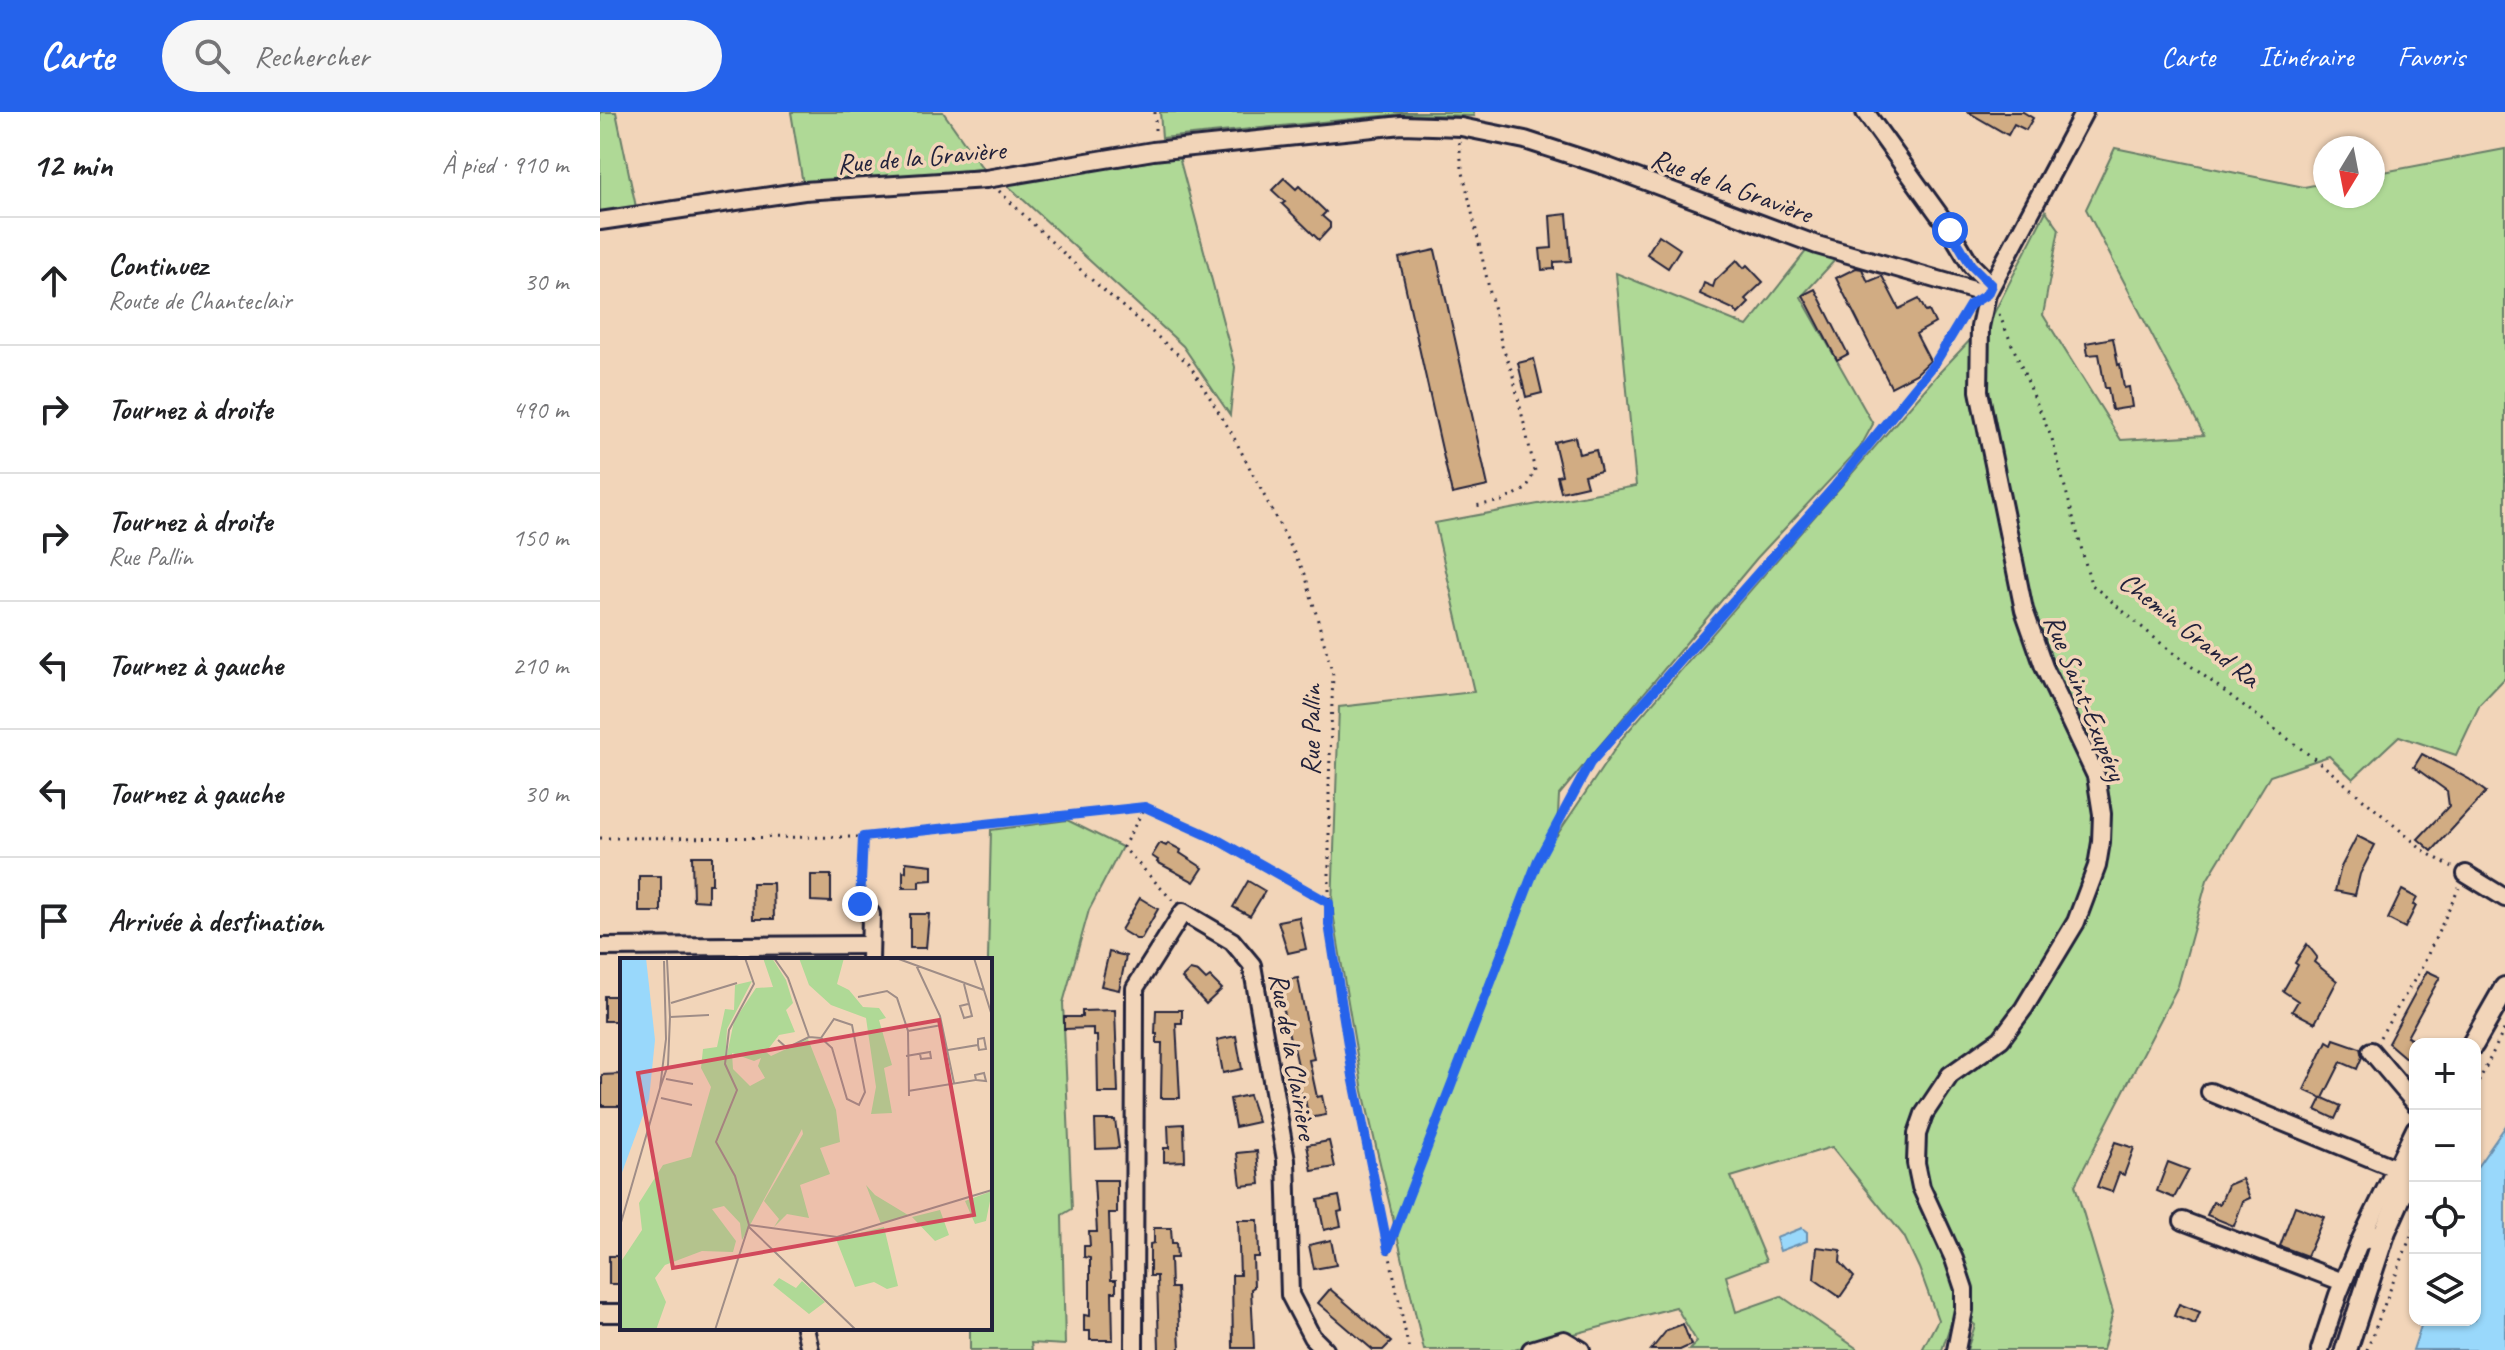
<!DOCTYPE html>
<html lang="fr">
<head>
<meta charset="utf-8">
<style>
  :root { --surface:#fff; --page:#f6f6f6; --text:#202124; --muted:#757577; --line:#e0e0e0; --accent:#2563eb }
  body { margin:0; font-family:Caveat,sans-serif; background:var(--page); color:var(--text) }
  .controls { position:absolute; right:24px; bottom:24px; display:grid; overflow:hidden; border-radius:16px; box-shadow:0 2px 6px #0004 }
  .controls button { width:72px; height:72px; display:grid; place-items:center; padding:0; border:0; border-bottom:2px solid var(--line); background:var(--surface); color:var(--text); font:40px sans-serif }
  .compass { position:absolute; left:1713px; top:24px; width:72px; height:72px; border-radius:50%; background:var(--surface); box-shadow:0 2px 6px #0004; rotate:190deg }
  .stop { position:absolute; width:24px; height:24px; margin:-18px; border:6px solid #2563eb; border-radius:50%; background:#fff }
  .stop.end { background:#2563eb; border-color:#fff; box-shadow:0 2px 8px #0008 }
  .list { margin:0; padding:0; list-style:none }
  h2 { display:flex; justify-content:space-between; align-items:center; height:104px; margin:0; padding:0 32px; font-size:34px }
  h2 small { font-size:26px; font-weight:400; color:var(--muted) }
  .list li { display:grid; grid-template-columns:52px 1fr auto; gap:24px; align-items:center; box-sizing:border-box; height:128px; padding:0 32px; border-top:2px solid var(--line) }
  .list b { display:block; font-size:30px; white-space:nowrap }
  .list p { margin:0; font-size:26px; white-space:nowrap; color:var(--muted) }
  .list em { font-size:26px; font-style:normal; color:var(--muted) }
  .icon { flex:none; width:44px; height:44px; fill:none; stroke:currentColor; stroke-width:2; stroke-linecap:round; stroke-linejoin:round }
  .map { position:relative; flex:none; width:1905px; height:1238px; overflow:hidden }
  header { display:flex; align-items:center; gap:48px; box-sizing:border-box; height:112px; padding:0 40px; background:var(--accent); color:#fff }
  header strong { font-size:38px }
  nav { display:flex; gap:44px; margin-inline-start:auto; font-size:28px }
  .search { width:560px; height:72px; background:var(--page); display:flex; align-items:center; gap:20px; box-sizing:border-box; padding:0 28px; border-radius:44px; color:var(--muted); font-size:30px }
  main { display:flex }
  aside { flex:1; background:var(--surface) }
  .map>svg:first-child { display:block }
  .green { fill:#afd996; stroke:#687e68; stroke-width:2 }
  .water { fill:#99d8fb; stroke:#698fae; stroke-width:2 }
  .building { fill:#d1ac83; stroke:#22223b; stroke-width:2 }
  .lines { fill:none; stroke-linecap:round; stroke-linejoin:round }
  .minor-casing { stroke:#22223b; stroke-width:22 }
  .major-casing { stroke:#22223b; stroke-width:26 }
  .path { stroke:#22223b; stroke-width:3; stroke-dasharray:2 6; stroke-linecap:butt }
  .minor { stroke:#f2d5b9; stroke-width:16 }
  .major { stroke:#f2d5b9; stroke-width:20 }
  .route { stroke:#2563eb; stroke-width:10 }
  .labels { text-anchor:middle; stroke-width:7; stroke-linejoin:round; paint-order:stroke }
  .street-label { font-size:28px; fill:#22223b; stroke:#f2d5b9 }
  .inset-road { fill:none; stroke:#9f8d87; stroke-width:2 }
  .view { fill:#d1495b; fill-opacity:0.15; stroke:#d1495b; stroke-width:4 }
  .inset-edge { fill:none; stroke:#22223b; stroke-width:4 }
</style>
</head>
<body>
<header>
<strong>Carte</strong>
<div class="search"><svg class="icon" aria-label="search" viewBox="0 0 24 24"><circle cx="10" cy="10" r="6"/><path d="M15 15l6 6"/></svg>Rechercher</div>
<nav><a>Carte</a><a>Itinéraire</a><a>Favoris</a></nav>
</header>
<main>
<aside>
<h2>12 min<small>À pied · 910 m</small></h2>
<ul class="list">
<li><svg class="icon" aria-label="ahead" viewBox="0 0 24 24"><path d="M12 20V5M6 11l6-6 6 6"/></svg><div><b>Continuez</b><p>Route de Chanteclair</p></div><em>30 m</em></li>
<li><svg class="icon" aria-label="right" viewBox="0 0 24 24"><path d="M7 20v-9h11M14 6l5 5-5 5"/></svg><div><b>Tournez à droite</b></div><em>490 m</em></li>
<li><svg class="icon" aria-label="right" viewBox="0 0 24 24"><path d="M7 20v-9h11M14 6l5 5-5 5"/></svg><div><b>Tournez à droite</b><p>Rue Pallin</p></div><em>150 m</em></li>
<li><svg class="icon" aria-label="left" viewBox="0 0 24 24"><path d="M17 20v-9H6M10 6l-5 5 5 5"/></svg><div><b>Tournez à gauche</b></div><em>210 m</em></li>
<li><svg class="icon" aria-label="left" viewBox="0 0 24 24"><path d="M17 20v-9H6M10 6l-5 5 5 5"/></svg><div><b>Tournez à gauche</b></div><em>30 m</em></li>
<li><svg class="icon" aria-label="arrive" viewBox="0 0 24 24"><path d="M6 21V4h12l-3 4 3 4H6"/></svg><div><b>Arrivée à destination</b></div></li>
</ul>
</aside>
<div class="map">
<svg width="1905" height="1238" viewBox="0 0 1905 1238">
  <rect width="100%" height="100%" fill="#f2d5b9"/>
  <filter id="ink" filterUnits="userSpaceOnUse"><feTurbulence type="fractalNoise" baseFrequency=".0125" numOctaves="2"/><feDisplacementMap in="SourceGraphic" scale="16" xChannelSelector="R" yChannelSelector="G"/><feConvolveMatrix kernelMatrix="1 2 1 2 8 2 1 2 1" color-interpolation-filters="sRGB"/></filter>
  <g filter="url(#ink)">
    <g class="green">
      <path d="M0 0H16L36 95 0 101Z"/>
      <path d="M191 0H343L383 57 203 72Z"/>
      <path d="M560 0H873L874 4 802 2 562 26Z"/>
      <path d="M1515 36 1704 75 1725 71V84H1773V62L1905 37V566L1880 592 1856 643 1799 624 1753 667 1729 644 1670 664 1607 768 1578 874 1475 1073 1513 1200 1503 1238H1367L1375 1213 1356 1196 1342 1238H1322L1338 1208 1319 1156 1304 1124 1232 1035 1131 1065 1166 1149 1126 1164 1136 1200 1181 1184 1259 1238H1089L1097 1230 1076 1195 914 1238H824L763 979 732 795 739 595 874 580 835 411 1036 374 1016 161 1147 214 1207 138 1236 147 1201 185 1273 312 1260 336 1157 446 959 683 957 723 1023 625 1339 261 1392 205 1446 99 1459 117 1443 203 1521 328 1604 323 1486 97Z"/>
      <path d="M579 45 635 255 630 303 583 234 406 72Z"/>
      <path d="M467 708 522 735 489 798 463 891 472 1097 462 1103 465 1233 431 1231 432 1238H370V1216H390L388 848 391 718Z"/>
    </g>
    <g class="water">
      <path d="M1905 1015V1238H1813L1823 1208H1875V1058Z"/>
      <path d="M1202 1116 1207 1120V1129L1180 1139 1176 1126Z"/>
    </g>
    <g class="building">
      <path d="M1368 0H1423L1433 6 1426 18 1414 12 1408 23Z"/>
      <path d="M684 66 696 77 699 74 726 100 722 104 730 111V116L719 128 682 92 685 90 672 78Z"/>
      <path d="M967 102 971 149 954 150V157L942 158 940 137 952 136 950 104Z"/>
      <path d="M1059 123 1080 137 1068 156 1047 142Z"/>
      <path d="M835 138 888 374 852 382 799 146Z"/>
      <path d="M1137 148 1144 156 1147 153 1163 170 1145 187 1149 191 1138 202 1133 197 1100 182 1104 171 1113 175 1115 169Z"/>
      <path d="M1256 156 1262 157 1268 170 1282 164 1299 197 1319 187 1326 200 1329 199 1335 211 1316 222 1330 249 1316 262 1291 275 1236 166Z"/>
      <path d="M1215 177 1248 242 1237 248 1203 183Z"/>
      <path d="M1513 226 1518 253 1520 252 1524 276 1529 275 1532 295 1512 298 1508 276H1505L1499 242 1488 243 1486 231Z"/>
      <path d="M934 247 942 281 926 285 918 251Z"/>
      <path d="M975 325 979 342 996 338 1001 359 984 363 987 374 961 380 957 364 962 363 954 330Z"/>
      <path d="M1822 642 1869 667 1886 680 1832 739 1818 727 1849 694 1847 679 1814 655Z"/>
      <path d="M1757 724 1775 733 1760 762 1755 783 1735 779 1741 755Z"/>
      <path d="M560 731 566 734 568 731 581 738 580 741 603 756 594 770 557 750 558 748 552 744Z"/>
      <path d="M92 744H112V772H108V789L93 788Z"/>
      <path d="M306 750 332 753V768L319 769V776H303V759L306 760Z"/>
      <path d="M211 763H231V790L211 789Z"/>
      <rect x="39" y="764" width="22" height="36"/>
      <path d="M648 769 665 779 650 804 633 795Z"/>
      <path d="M152 771H173L174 807H153Z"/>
      <path d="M1802 778 1817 786 1813 793 1816 794 1805 816 1788 807Z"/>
      <path d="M540 786 558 797 541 827H536L521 818Z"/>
      <path d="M310 802H329L326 836H310Z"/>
      <path d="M699 805 706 837 688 841 678 809Z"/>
      <path d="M1707 832 1717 845 1714 850 1737 869 1715 911 1692 899 1698 889 1683 879 1698 853 1695 851Z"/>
      <path d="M509 840 526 844 519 878 501 874Z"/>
      <path d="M590 858 598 860 606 868 610 865 622 877 606 892 582 866Z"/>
      <path d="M1827 859 1840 865 1807 925 1815 929V954L1788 931Z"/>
      <path d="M698 866 714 947 709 948 717 985 722 984 726 1003 709 1006 705 988 702 989 699 972 702 971 693 931H691L676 870Z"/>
      <rect x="4" y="884" width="18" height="25"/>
      <path d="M515 898 518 981H498L497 924H493V916L464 917V905H482V899Z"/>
      <path d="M556 898H582V911H576L580 986H561L562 931H557V922H555Z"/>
      <path d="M636 924 642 957 623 961 617 928Z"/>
      <path d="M1734 927 1760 936 1762 945 1757 957 1741 950 1723 986 1741 994 1735 1007 1716 998 1722 986 1704 978 1727 929 1732 932Z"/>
      <path d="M22 962V994H2V963Z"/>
      <path d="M649 983 658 1010 635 1015 630 987Z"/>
      <path d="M495 1008H515L519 1036 496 1037Z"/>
      <path d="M584 1012 585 1049 564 1050V1036H569L568 1013Z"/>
      <path d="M729 1029 735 1055 712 1059 707 1033Z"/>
      <path d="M1515 1030 1534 1036 1524 1063 1519 1061 1512 1080 1497 1075Z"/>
      <path d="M657 1039 660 1072 641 1074 637 1041Z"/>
      <path d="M1568 1050 1589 1058 1574 1086 1557 1079Z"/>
      <path d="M1642 1067 1650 1086 1643 1089 1634 1114 1607 1103 1613 1090 1620 1092 1628 1073Z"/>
      <path d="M494 1068H517V1101H509L511 1168H516V1180H512L513 1228H490V1219H484V1203L490 1204V1146L484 1145V1134H490L489 1120H497Z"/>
      <path d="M739 1084 742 1099 738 1100 741 1114 724 1118 718 1088Z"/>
      <path d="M1695 1094 1724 1105 1707 1144 1680 1134Z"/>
      <path d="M638 1108H658L659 1145H653L654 1175 651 1177 654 1236H633L632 1163H640Z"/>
      <path d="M554 1116H571L572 1131H576L577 1146H570L571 1176H577L580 1236 577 1238H559L557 1164H550V1132L554 1131Z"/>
      <path d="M731 1128 736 1153 714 1157 709 1133Z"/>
      <path d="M1217 1135 1241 1138 1240 1150 1254 1165 1240 1185 1214 1167Z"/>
      <rect x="9" y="1144" width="13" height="28"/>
      <path d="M730 1177 791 1230 783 1238H773L718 1191Z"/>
      <path d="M1579 1192 1600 1200 1595 1212 1574 1204Z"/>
      <path d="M1083 1212 1091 1233 1080 1238H1051L1067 1218Z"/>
    </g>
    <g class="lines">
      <g class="minor-casing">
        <g id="minor">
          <path d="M1265 0 1350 118 1371 153 1391 173"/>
          <path d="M0 109 204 79 386 67 553 39 802 13 861 15 925 28 1008 55 1217 133 1387 182"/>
          <path d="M1866 762 1905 786"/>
          <path d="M0 835 270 833"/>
          <path d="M270 848 271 802"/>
          <path d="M1771 939 1815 991"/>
          <path d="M1610 980 1795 1056"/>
          <path d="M1583 1109 1743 1170"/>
          <path d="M1759 1131 1815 1017"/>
          <path d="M0 1201H22"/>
          <path d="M205 1216 210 1238"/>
          <path d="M534 1238 535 876 583 800 632 829 652 853 686 1048 690 1183 712 1225 725 1238"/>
          <path d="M931 1238 964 1228 981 1238"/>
          <path d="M1356 1238 1364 1198V1177L1354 1147 1321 1075 1316 1051 1317 1022 1324 1002 1350 963 1401 927 1424 896 1476 810 1497 754 1501 730 1502 702 1496 664 1444 555 1424 498 1379 279 1380 215 1387 182 1484 0"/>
          <path d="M1720 1238 1738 1183 1759 1131 1785 1119"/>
        </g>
      </g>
      <g class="major-casing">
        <g id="major">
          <path d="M1873 932 1905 876"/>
          <path d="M1746 1238 1785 1119 1815 1052"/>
        </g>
      </g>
      <g class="path">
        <path d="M555 0V24"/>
        <path d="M859 30 862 56 902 234 912 260 935 359 926 377 902 389 875 394"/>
        <path d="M399 79 485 162 589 252 631 320 705 462 733 563 729 671V812L753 964 809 1238"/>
        <path d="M1399 202 1452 327 1491 472 1563 533 1724 654 1827 741 1852 755"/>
        <path d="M545 695 616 727 729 791"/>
        <path d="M263 725 545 695 523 735 572 788"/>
        <path d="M0 726 263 725 261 791"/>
        <path d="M1780 925 1821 857 1859 776"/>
        <path d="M1875 977 1905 916"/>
        <path d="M788 1137 938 748 990 651 1235 374 1335 251 1365 203"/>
        <path d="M1767 1238 1815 1113"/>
      </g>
      <use href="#minor" class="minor"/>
      <use href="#major" class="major"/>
    </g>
  </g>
  <g class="lines" filter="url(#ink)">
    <path class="route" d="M260 792 263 725 545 695 616 727 729 791V812L753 964 788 1137 938 748 990 651 1235 374 1335 251 1370 193 1387 182 1391 173 1371 153 1350 118"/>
  </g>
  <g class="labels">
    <g class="street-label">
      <text transform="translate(321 44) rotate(-5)" y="10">Rue de la Gravière</text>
      <text transform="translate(1132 73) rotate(20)" y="10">Rue de la Gravière</text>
      <text transform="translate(1590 517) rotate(38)" y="10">Chemin Grand Ra</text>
      <text transform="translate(1486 585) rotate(68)" y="10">Rue Saint-Exupéry</text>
      <text transform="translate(710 618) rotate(-89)" y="10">Rue Pallin</text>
      <text transform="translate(694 944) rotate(80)" y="10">Rue de la Clairière</text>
    </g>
  </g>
  <g transform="translate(20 846)">
    <rect width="372" height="372" fill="#f2d5b9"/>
    <path d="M143 0H152L166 22 173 45 166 52 175 74 159 77 146 94 151 98 188 81 216 152 220 184 200 190 210 216 180 227 189 260 167 256 154 269 159 261 144 243 183 176 182 171 122 282 120 265 104 248 92 251 116 283 113 294 82 293 45 307 35 320 46 344 36 372H0V305L22 272 19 245 43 207 71 199 91 129 81 110 83 91 97 89 105 51 114 52 115 27 132 23 107 71 105 106 114 63 136 30 153 29ZM112 95 134 103 141 100 138 108 145 120 130 128 113 111ZM179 0H224L217 26 229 32 243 49 259 50 266 60 259 62 272 107 264 110 272 155 251 156 256 129 246 60 211 47 189 27ZM246 227 255 237 288 257 261 266ZM372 233 366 263 355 266 345 243ZM320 252 329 277 315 283 292 259ZM264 269 278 328 267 331 254 324 235 329 216 281ZM159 320 176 330 182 323 205 344 189 356 153 327Z" fill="#afd996" fill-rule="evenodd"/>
    <path d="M0 0H26L35 82 29 141 0 220Z" fill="#99d8fb"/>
    <path class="inset-road" d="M154 0 168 20 189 79M276 0 364 32M354 0 372 58M296 7 320 58 334 125M344 26 352 58 344 60 340 48 348 46M238 39 267 33 277 40 288 73 289 138M51 45 117 25M50 59 89 57M288 73 322 67M189 79 201 80 214 61 232 67 245 134 239 147 227 141 212 90 201 80M158 82 167 90 189 79M328 92 358 87 359 92 366 91 364 80 358 81V87M286 98 310 94 311 100 301 101 300 96M46 121 73 126M40 130 48 107 50 59 47 2M288 133 356 122 355 117 364 115 366 123 356 122M41 140 72 147M129 267 217 279 372 232M0 268 40 130 46 81 44 3M129 269 236 372M95 372 129 267 115 218 96 184 117 132 105 106 109 72 134 26 125 0"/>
    <path class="view" d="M319 62 354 257 53 310 18 115Z"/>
    <rect width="372" height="372" class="inset-edge"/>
  </g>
</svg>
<div class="controls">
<button>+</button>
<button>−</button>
<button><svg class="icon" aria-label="locate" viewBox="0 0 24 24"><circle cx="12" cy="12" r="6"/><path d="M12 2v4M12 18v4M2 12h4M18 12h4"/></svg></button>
<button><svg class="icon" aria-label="layers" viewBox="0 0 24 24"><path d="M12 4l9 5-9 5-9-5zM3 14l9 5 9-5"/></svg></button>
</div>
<svg class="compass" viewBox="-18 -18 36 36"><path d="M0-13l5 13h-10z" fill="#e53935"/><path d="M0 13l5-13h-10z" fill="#757577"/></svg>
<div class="stop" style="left:1350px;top:118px"></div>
<div class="stop end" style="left:260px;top:792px"></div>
</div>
</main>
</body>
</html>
